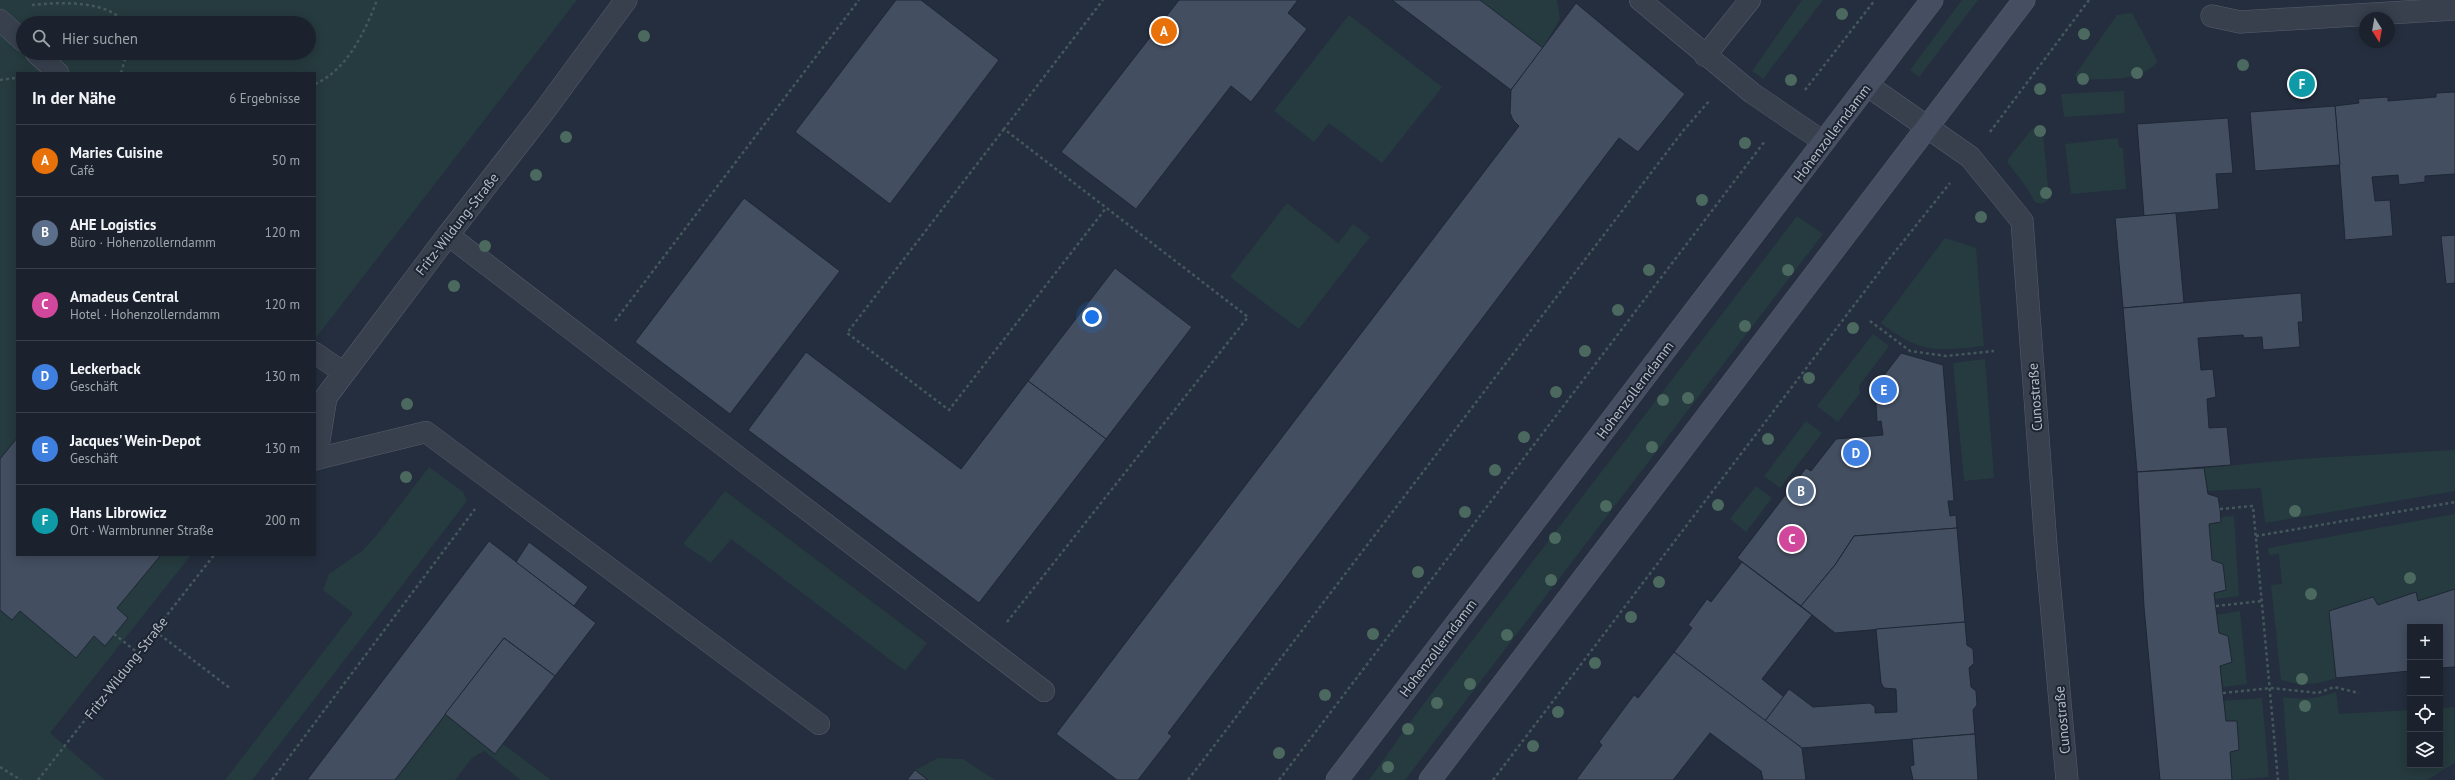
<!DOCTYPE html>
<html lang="de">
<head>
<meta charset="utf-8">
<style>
  :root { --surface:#1b222e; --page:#242a36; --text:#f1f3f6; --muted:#a0a4aa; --line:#393f4a; --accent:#8ab0f8 }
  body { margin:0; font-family:"PT Sans",sans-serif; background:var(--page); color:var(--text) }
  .controls { position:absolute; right:12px; bottom:12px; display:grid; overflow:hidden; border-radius:0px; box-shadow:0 2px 10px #0003 }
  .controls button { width:36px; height:36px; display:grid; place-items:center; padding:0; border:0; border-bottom:1px solid var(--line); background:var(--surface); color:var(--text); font:20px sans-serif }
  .compass { position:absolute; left:2359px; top:12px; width:36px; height:36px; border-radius:50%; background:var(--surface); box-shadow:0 2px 10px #0003; rotate:169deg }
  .you { position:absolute; left:1092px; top:317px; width:14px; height:14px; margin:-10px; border:3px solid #fff; border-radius:50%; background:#1a73e8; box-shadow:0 0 0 6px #1a73e833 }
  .badge { display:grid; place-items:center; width:26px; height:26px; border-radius:50%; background:var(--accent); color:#fff; font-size:13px; font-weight:700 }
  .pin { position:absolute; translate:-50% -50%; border:2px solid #fff; box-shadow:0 1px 4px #0006 }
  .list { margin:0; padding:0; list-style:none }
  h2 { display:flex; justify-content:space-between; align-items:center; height:52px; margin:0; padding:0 16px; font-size:17px }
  h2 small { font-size:13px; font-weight:400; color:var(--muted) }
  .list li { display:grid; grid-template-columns:26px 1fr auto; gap:12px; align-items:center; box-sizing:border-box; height:72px; padding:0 16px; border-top:1px solid var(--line) }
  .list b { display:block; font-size:15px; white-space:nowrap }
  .list p { margin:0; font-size:13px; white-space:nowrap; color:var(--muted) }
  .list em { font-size:13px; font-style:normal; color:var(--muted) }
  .icon { flex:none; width:22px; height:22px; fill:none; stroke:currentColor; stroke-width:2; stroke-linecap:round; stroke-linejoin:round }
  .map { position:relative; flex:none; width:2455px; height:780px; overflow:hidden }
  .search { position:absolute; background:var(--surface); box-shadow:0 2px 10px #0003; left:16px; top:16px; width:300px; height:44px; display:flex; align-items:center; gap:10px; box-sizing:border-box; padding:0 14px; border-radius:22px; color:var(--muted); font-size:15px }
  .panel { position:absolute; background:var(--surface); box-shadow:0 2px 10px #0003; left:16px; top:72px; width:300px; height:484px; border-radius:0px }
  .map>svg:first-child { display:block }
  .green { fill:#263b3f; fill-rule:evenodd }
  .building { fill:#434e60; stroke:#1f2735 }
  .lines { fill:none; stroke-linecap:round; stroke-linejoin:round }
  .service-casing { stroke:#565e6c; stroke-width:22 }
  .minor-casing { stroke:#565e6c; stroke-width:23 }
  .secondary-casing { stroke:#565e6c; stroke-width:23 }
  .path { stroke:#44585c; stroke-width:2.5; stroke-dasharray:3 3; stroke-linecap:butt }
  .service { stroke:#38404e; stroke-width:21 }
  .minor { stroke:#38404e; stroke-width:22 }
  .secondary { stroke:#464f61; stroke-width:22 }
  .tree { fill:#4b695e }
  .labels { text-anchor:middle; stroke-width:4; stroke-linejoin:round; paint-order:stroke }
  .street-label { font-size:14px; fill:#b4bcc9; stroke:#1d2533 }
</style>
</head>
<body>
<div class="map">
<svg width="2455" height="780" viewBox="0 0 2455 780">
  <rect width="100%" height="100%" fill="#242e3e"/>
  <g class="green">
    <path d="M0 0H577L315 339V73H17V555H191L50 733 105 780H0ZM23 23H309V53H23Z"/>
    <path d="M1480 0H1557L1560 19 1543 48Z"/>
    <path d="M1802 0H1823L1763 79 1752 71Z"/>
    <path d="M1962 0H1978L1919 77 1910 70Z"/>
    <path d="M2132 13 2156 58 2157 62C2141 83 2102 78 2078 80L2075 75 2117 15Z"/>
    <path d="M1349 15 1442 87 1382 163 1329 123 1314 142 1274 111Z"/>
    <path d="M2124 91 2125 113 2064 117 2061 94Z"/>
    <path d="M2038 128 2043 132 2049 198C2046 204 2041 205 2035 202L2027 188 2008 163V159L2032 129Z"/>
    <path d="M2118 138 2119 147 2123 148 2126 189 2071 194 2065 144Z"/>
    <path d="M1287 203 1338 243 1353 224 1370 237 1299 329 1230 277Z"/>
    <path d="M1797 216 1823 234 1405 780H1369L1416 714Z"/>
    <path d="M1945 238 1976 248 1984 346C1934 351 1922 354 1881 323Z"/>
    <path d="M1873 334 1889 346 1859 386 1860 393 1838 422 1817 406Z"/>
    <path d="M1985 359 1994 478 1964 481 1953 363Z"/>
    <path d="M1806 421 1822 433 1780 488 1764 476Z"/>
    <path d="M2455 450V491L2265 523 2261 488 2208 491 2204 468 2299 459Z"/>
    <path d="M429 467 463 492 467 501 252 780H225L353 613 323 590 329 574 362 551 376 536Z"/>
    <path d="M1756 486 1772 498 1746 532 1730 519Z"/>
    <path d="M725 491 927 643 905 671 731 539 711 563 683 544Z"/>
    <path d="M2455 514V589L2418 601 2415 592 2378 605 2373 597 2329 611 2336 678C2316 685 2302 686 2281 680L2271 585 2282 584 2279 554 2269 555 2268 548Z"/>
    <path d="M2234 516 2239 596 2215 599 2214 593 2226 590 2223 564 2212 560 2209 524 2221 522V517Z"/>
    <path d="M2240 611 2247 684 2223 687 2220 666 2228 636 2219 633 2216 615Z"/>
    <path d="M2336 692 2339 714 2410 710V765H2440V708L2454 707 2455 763 2427 780H2289L2283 697C2302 700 2317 699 2336 692Z"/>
    <path d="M2262 698 2269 777 2232 780 2230 752 2239 750 2237 722 2226 721 2224 701Z"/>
    <path d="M445 714 495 754 503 744 551 780H521L484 751 472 758 455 780H395Z"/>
    <path d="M938 758 963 759 995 780H928L915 770Z"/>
  </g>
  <g class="building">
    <path d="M896 0H921L999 60 890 204 795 132Z"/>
    <path d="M1179 0H1298L1288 13 1307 29 1251 102 1231 86 1136 209 1061 152Z"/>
    <path d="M1392 0H1480L1543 48 1511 90Z"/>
    <path d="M1576 3 1685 94 1638 152 1619 138 1168 733 1172 736 1138 780H1117L1056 734 1519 126 1513 120 1510 113 1511 90Z"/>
    <path d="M2455 92V174L2425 176V182L2399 185 2398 175 2372 177 2375 201 2390 200 2393 236 2345 240 2335 106 2359 103 2358 99 2388 97V101L2436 97V93Z"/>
    <path d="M2335 106 2340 165 2255 171 2250 112Z"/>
    <path d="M2228 118 2233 173 2216 174 2219 209 2144 216 2137 124Z"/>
    <path d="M744 198 840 271 730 414 635 342Z"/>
    <path d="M2176 213 2184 303 2123 308 2115 218Z"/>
    <path d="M2455 235V283L2446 284 2441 236Z"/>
    <path d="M1115 268 1192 327 1106 439 1028 381Z"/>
    <path d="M2301 293 2303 322H2298L2300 347 2263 350 2262 337 2244 338 2243 335 2198 338 2201 370 2213 369 2216 397 2207 399 2209 428 2227 427 2231 465 2137 472 2123 308Z"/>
    <path d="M806 352 961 469 1028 381 1106 439 979 603 748 430Z"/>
    <path d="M1901 353 1943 365 1954 501H1948L1950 516 1956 515 1957 528 1854 536 1835 565 1801 606 1737 558 1806 468 1811 471 1836 439 1883 435 1881 421 1877 422 1875 387Z"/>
    <path d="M17 438V555H161L117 608 128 618 105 646 94 636 76 658 20 611 12 620 0 610V459Z"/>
    <path d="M2204 468 2208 494 2218 497 2220 509 2221 522 2209 524 2212 560 2223 564 2226 590 2214 593 2219 633 2228 636 2232 662 2220 666 2226 721H2237L2239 750 2230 752 2232 780H2160L2144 607 2137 472Z"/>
    <path d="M1957 528 1965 622 1835 633 1801 606 1835 565 1854 536Z"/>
    <path d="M489 541 596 623 555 676 504 638 395 780H307Z"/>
    <path d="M529 542 588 587 574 606 516 562Z"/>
    <path d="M1742 562 1812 615 1762 679 1784 697 1765 721 1674 652 1692 628 1688 625 1707 599 1711 602Z"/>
    <path d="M2455 589V667L2440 668V627H2410V671L2336 678 2329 611 2373 597 2378 605 2416 592 2418 601Z"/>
    <path d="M1965 622 1967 645 1973 649 1974 663 1969 668 1971 687 1976 691 1977 705 1973 710 1975 734 1802 748 1765 721 1789 689 1813 707 1870 703 1875 707V713L1897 712 1896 689 1884 688 1881 683 1876 629Z"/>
    <path d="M504 638 555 676 495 754 445 714Z"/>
    <path d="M1674 652 1802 748 1806 780H1763L1761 771 1710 733 1673 780H1576L1602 745 1599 742 1634 695 1638 698Z"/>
    <path d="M1975 734 1978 780H1913L1910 766 1914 765 1912 739Z"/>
    <path d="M915 770 928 780H907Z"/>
  </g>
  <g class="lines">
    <g class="service-casing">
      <g id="service">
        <path d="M1640 0 1752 93 1824 142"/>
        <path d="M0 20 23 41"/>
        <path d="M36 53 58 73"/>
        <path d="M1705 56 1750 0"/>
        <path d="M448 235 1044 691"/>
        <path d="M315 353 344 373"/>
        <path d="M316 459 426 432 819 724"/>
      </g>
    </g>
    <g class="minor-casing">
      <g id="minor">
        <path d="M2212 16 2240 22 2455 9"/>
        <path d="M1867 85 1970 157 2022 221 2046 546 2067 780"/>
        <path d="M316 459 326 397 448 235 545 110 626 0"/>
      </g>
    </g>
    <g class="secondary-casing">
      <g id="secondary">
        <path d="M1337 780 1932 0"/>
        <path d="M1430 780 2024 0"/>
      </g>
    </g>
    <g class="path">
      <path d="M32 5C59 2 109 0 124 23"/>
      <path d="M121 73 127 53"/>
      <path d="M0 80 15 78"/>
      <path d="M315 84C347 70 365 32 377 0"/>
      <path d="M1805 90 1875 0"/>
      <path d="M1004 129 847 333 949 410 1106 208"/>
      <path d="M1990 132 2089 0"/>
      <path d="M615 321 859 0"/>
      <path d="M1870 321 1910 351 1946 356 1994 351"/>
      <path d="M2220 509 2253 506 2278 780"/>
      <path d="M2256 536 2455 502"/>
      <path d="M2216 606 2262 601"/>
      <path d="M1007 622 1248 317 1004 129 1103 0"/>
      <path d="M155 631 231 689"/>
      <path d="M114 634 138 653"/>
      <path d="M2223 693 2271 688 2318 693 2334 687 2359 693"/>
      <path d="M0 767 21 780"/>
      <path d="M38 780 214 555"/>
      <path d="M272 780 475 509"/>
      <path d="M1188 780 1683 131 1710 100"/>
      <path d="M1279 780 1765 141"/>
      <path d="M1493 780 1890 258 1950 183"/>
    </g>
    <use href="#service" class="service"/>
    <use href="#minor" class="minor"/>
    <use href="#secondary" class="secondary"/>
  </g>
  <g class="tree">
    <circle cx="1842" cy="14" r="6"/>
    <circle cx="2084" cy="34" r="6"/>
    <circle cx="644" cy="36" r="6"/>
    <circle cx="2243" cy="65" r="6"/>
    <circle cx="2137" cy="73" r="6"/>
    <circle cx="2083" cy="79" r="6"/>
    <circle cx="1791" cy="80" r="6"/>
    <circle cx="2040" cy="89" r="6"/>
    <circle cx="2040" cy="131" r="6"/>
    <circle cx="566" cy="137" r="6"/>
    <circle cx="1745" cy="143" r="6"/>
    <circle cx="536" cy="175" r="6"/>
    <circle cx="2046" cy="193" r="6"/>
    <circle cx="1702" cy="200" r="6"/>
    <circle cx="1981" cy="217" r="6"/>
    <circle cx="485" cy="246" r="6"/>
    <circle cx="1649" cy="270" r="6"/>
    <circle cx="1788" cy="270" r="6"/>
    <circle cx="454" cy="286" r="6"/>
    <circle cx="1618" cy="310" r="6"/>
    <circle cx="1745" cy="326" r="6"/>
    <circle cx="1853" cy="328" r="6"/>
    <circle cx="1585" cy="351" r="6"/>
    <circle cx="1809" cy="378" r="6"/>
    <circle cx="1556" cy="392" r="6"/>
    <circle cx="1688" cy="398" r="6"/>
    <circle cx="1663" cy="400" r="6"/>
    <circle cx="407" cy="404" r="6"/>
    <circle cx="1524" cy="437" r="6"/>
    <circle cx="1768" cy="439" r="6"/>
    <circle cx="1652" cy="447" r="6"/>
    <circle cx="1495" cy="470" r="6"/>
    <circle cx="406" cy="477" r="6"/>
    <circle cx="1718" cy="505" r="6"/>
    <circle cx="1606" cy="506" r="6"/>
    <circle cx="2295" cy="511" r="6"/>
    <circle cx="1465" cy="512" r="6"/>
    <circle cx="1555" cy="538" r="6"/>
    <circle cx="1418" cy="572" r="6"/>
    <circle cx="2410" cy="578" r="6"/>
    <circle cx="1551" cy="580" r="6"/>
    <circle cx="1659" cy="582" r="6"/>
    <circle cx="2311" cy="594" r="6"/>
    <circle cx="1631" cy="617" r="6"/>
    <circle cx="1373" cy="634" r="6"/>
    <circle cx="1507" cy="635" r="6"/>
    <circle cx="1595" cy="663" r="6"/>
    <circle cx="2302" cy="679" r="6"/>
    <circle cx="1470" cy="684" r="6"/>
    <circle cx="1325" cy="695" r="6"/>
    <circle cx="1437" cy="703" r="6"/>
    <circle cx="2305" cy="706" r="6"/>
    <circle cx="1558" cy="712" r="6"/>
    <circle cx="1408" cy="729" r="6"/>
    <circle cx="1533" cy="746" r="6"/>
    <circle cx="1279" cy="753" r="6"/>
    <circle cx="1388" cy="767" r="6"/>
  </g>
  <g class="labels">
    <g class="street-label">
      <text transform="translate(1832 133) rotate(-53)" y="5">Hohenzollerndamm</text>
      <text transform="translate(457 224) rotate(-52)" y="5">Fritz-Wildung-Straße</text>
      <text transform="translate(1635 390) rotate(-53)" y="5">Hohenzollerndamm</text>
      <text transform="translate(2035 397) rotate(-94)" y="5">Cunostraße</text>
      <text transform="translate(1438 648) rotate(-53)" y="5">Hohenzollerndamm</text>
      <text transform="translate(126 668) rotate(-52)" y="5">Fritz-Wildung-Straße</text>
      <text transform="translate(2062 720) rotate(-95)" y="5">Cunostraße</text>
    </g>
  </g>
</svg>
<div class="controls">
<button>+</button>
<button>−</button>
<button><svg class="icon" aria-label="locate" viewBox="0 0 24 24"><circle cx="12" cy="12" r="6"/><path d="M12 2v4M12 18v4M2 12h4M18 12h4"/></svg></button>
<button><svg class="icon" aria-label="layers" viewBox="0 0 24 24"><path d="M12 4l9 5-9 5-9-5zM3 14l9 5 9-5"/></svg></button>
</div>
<svg class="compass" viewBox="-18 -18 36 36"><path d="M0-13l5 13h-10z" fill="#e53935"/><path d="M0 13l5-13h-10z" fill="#a0a4aa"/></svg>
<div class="you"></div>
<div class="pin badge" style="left:1164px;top:31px;background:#e8710a">A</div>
<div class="pin badge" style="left:1801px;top:491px;background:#5c6f8a">B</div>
<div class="pin badge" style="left:1792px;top:539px;background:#d1479c">C</div>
<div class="pin badge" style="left:1856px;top:453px;background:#3f7fe0">D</div>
<div class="pin badge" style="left:1884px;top:390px;background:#3f7fe0">E</div>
<div class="pin badge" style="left:2302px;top:84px;background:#0f9aa8">F</div>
<div class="search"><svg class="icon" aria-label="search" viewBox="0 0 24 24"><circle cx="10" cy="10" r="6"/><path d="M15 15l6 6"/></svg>Hier suchen</div>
<section class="panel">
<h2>In der Nähe<small>6 Ergebnisse</small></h2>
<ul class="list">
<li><span class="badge" style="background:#e8710a">A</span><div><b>Maries Cuisine</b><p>Café</p></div><em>50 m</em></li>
<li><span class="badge" style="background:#5c6f8a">B</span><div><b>AHE Logistics</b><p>Büro · Hohenzollerndamm</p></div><em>120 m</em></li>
<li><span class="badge" style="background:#d1479c">C</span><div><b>Amadeus Central</b><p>Hotel · Hohenzollerndamm</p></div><em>120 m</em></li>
<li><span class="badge" style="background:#3f7fe0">D</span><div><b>Leckerback</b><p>Geschäft</p></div><em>130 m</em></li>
<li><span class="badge" style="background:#3f7fe0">E</span><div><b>Jacques' Wein-Depot</b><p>Geschäft</p></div><em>130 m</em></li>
<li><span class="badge" style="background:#0f9aa8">F</span><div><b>Hans Librowicz</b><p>Ort · Warmbrunner Straße</p></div><em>200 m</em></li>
</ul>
</section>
</div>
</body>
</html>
